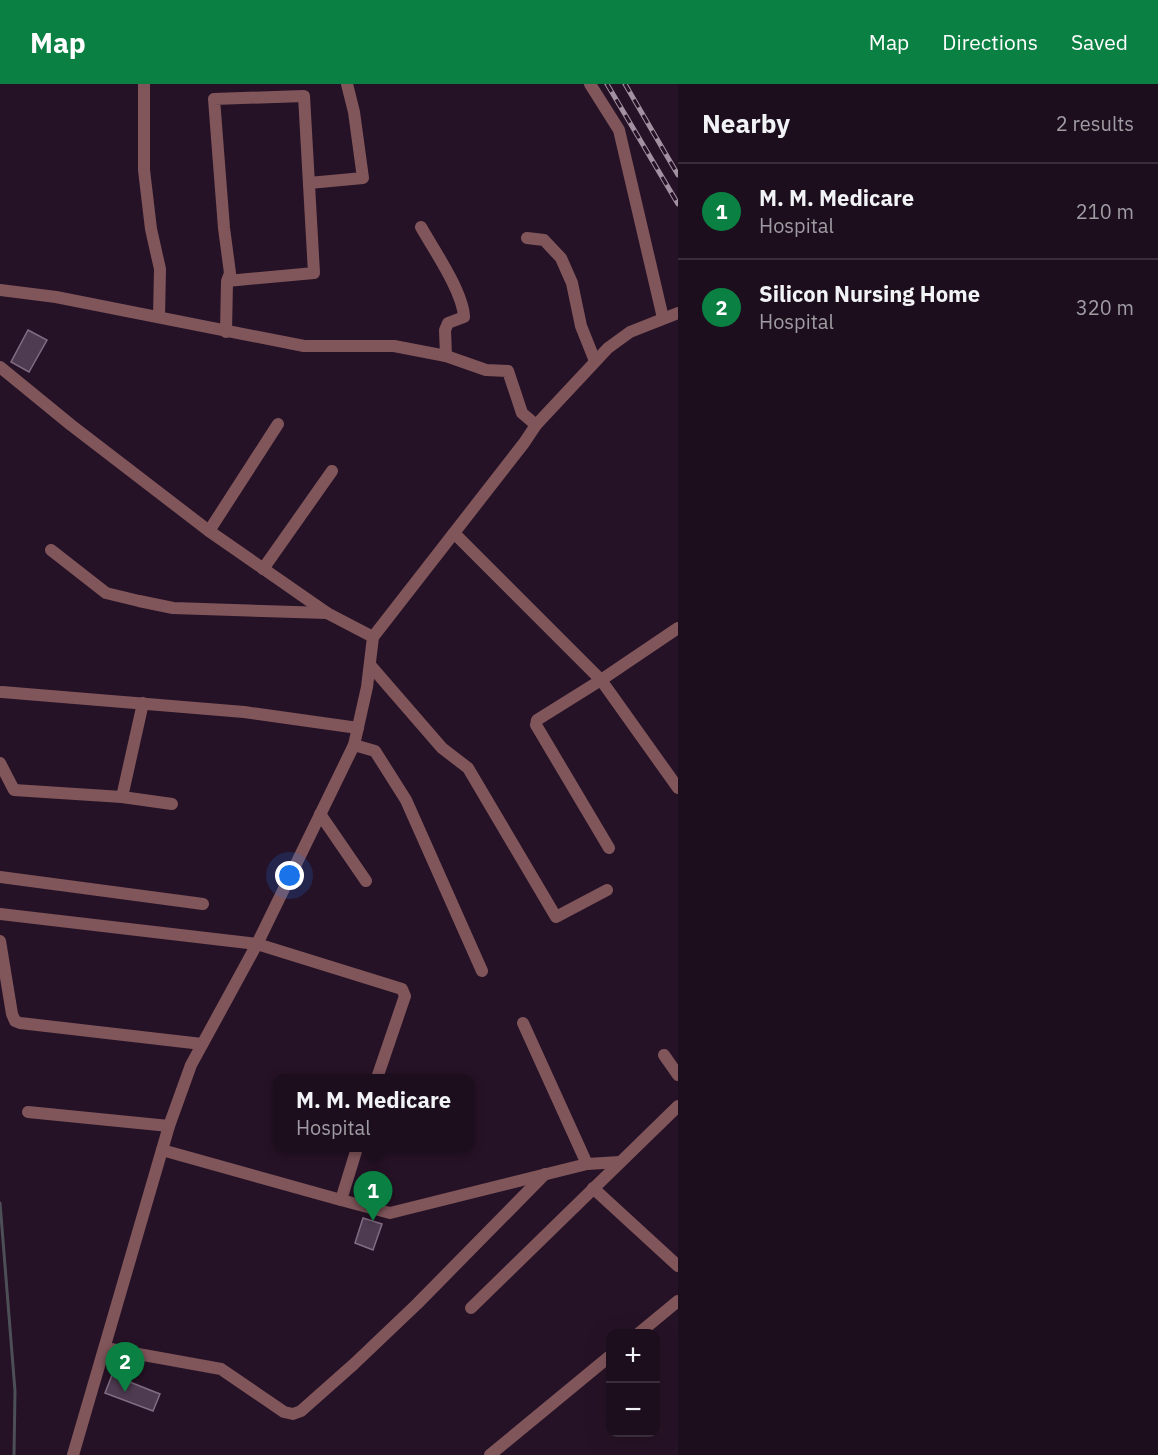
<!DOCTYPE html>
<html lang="en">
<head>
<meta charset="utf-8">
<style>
  :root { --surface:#1c0e1c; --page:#291c29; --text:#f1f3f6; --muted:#a09ca3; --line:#3a2e3b; --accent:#0b8043 }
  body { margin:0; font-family:"IBM Plex Sans",sans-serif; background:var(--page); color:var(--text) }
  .controls { position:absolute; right:18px; bottom:18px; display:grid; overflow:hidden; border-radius:12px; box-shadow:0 6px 24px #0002 }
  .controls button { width:54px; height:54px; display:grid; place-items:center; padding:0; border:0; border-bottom:2px solid var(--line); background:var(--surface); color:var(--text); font:30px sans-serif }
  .you { position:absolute; left:290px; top:792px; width:21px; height:21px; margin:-15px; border:4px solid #fff; border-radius:50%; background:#1a73e8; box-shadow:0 0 0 9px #1a73e833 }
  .badge { display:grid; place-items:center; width:39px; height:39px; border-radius:50%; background:var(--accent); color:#fff; font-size:20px; font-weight:700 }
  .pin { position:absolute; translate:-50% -50px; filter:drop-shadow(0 2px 3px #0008) }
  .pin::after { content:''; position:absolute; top:32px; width:21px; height:18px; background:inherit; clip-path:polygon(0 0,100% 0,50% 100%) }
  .popup { position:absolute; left:273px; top:990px; width:201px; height:78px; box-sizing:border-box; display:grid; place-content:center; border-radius:12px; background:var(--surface); filter:drop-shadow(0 2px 4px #0005); font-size:20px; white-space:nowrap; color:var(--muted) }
  .popup b { font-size:22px; color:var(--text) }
  .popup::after { content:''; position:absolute; left:50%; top:100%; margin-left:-12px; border:12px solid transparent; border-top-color:var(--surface) }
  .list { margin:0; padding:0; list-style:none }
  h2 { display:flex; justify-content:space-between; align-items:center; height:78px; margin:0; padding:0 24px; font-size:26px }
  h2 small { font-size:20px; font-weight:400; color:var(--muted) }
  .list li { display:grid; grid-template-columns:39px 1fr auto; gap:18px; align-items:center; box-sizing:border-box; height:96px; padding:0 24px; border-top:2px solid var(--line) }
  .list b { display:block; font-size:22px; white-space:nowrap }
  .list p { margin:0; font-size:20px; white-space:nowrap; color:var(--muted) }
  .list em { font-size:20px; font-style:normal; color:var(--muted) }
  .map { position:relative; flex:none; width:678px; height:1371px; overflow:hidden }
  header { display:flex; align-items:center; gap:36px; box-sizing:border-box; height:84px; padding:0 30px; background:var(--accent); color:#fff }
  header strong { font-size:28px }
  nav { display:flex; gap:33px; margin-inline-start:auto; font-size:21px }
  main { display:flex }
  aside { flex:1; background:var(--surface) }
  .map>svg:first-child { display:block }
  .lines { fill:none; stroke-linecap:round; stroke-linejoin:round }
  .stream { stroke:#4c5056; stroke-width:3 }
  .building { fill:#4f3b51; stroke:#826c84; stroke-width:1.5 }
  .minor { stroke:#81565b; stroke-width:12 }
  .rail-casing { stroke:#a291a1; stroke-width:5 }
  .rail { stroke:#261226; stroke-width:3; stroke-dasharray:9; stroke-linecap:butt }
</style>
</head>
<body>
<header>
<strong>Map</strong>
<nav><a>Map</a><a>Directions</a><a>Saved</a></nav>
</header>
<main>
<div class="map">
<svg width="678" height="1371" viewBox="0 0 678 1371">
  <rect width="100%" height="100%" fill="#261226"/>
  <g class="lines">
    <path class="stream" d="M0 1119 15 1307 14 1371"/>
  </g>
  <g class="building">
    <path d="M28 246 47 256 29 288 11 278Z"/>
    <path d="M363 1134 382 1140 373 1166 355 1159Z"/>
    <path d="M112 1291 160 1310 153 1327 105 1309Z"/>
  </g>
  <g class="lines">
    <g class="minor">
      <path d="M144 0V86L151 145 160 185 159 233"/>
      <path d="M590 0 619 46 663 234"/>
      <path d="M309 99 363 94 354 28 347 0"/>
      <path d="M421 143C434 166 463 208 464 233L448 239 445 246 446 272"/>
      <path d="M527 154 544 156 561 174 572 199 581 242 595 277"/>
      <path d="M0 206 56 213 304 262H394L446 272 486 286 508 287 522 329 536 341"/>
      <path d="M226 248 227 197 230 189 224 144 214 15 304 12 314 189 227 197"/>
      <path d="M0 283 71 341 209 447 327 529 373 553"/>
      <path d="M209 447 278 340"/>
      <path d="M454 449 601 596 678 704"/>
      <path d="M51 466 106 509 139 517 173 524 327 529"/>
      <path d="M263 485 332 387"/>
      <path d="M370 581 442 664 468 684 556 833 607 806"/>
      <path d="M2 608 244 628 358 644"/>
      <path d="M354 661 375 667 406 716 482 887"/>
      <path d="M0 679 14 706 122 713 172 720"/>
      <path d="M122 713 143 619"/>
      <path d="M320 730 366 797"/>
      <path d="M609 764 536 641 537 636 601 596 678 544"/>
      <path d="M0 793 203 820"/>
      <path d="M0 830 257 860 402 905 405 912 377 994"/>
      <path d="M0 857 12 930 15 937 20 939 202 960"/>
      <path d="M523 939 587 1080"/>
      <path d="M664 971 678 991"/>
      <path d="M28 1028 169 1042"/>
      <path d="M357 1064 341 1116 390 1129 587 1080 620 1078"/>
      <path d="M162 1066 341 1116"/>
      <path d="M593 1104 678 1182"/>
      <path d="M471 1224 678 1022"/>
      <path d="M638 1250 678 1217"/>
      <path d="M105 1264 221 1285 284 1328 293 1330 301 1327 354 1280 417 1220 545 1090"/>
      <path d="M73 1371 169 1042 191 981 257 860 354 661 367 603 373 553 524 359 536 341 608 264 630 248 678 229"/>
      <path d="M490 1371 610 1272"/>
    </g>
    <g class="rail-casing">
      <g id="rail">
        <path d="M607 0 678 120"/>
        <path d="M625 0 678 91"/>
      </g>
    </g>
    <use href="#rail" class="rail"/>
  </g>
</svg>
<div class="controls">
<button>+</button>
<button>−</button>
</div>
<div class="you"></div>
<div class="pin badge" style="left:373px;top:1137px">1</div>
<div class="popup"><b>M. M. Medicare</b>Hospital</div>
<div class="pin badge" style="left:125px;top:1308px">2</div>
</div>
<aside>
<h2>Nearby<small>2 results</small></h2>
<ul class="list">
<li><span class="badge">1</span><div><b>M. M. Medicare</b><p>Hospital</p></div><em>210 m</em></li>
<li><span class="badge">2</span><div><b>Silicon Nursing Home</b><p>Hospital</p></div><em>320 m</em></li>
</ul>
</aside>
</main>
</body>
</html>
